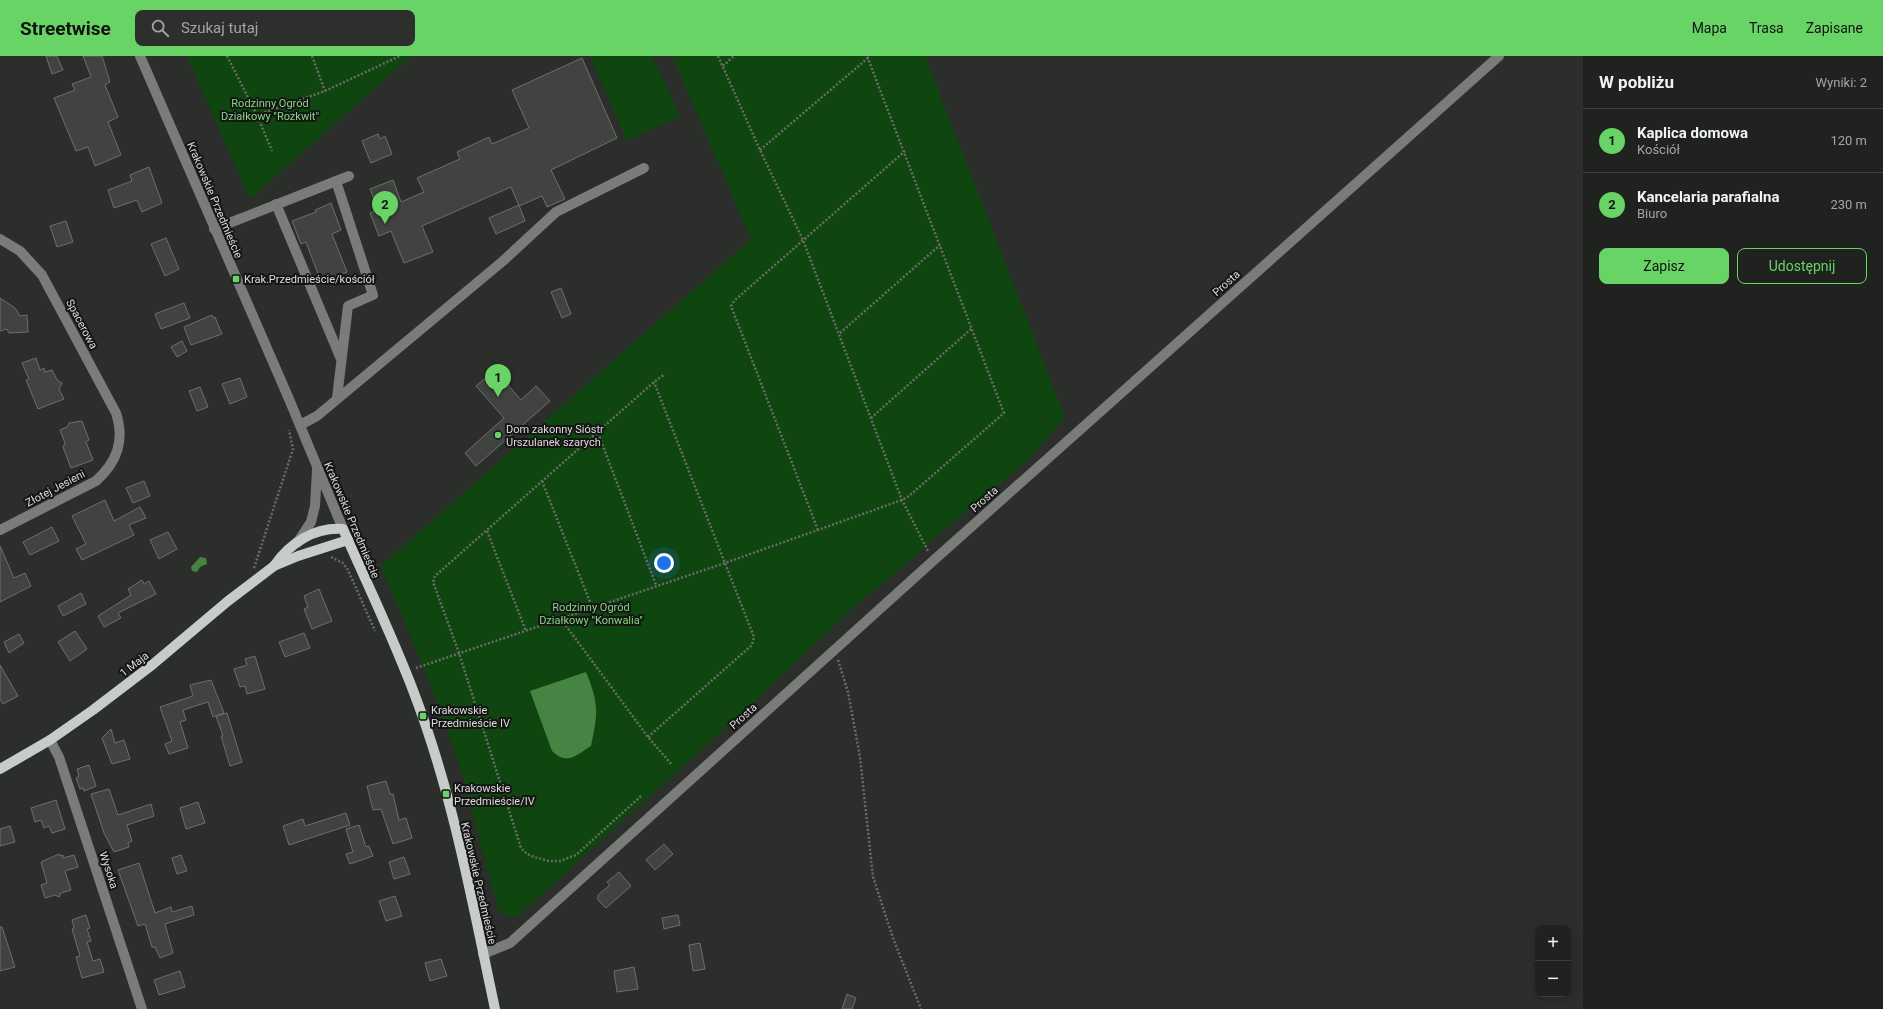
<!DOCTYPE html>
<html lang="pl">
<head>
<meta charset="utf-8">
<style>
  :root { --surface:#202220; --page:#2d2f2d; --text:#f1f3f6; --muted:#a2a4a5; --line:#3d3f3e; --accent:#68d465 }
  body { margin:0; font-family:Roboto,sans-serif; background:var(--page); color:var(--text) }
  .controls { position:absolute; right:12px; bottom:12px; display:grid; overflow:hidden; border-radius:8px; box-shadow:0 2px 10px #0003 }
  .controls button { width:36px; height:36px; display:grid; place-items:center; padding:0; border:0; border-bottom:1px solid var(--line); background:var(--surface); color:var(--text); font:20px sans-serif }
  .you { position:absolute; left:664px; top:507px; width:14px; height:14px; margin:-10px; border:3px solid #fff; border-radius:50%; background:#1a73e8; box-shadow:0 0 0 6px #1a73e833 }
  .badge { display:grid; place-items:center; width:26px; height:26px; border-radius:50%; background:var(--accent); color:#111; font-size:13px; font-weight:700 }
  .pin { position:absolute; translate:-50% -33px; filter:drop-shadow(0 1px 2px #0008) }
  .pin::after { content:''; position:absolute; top:21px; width:14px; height:12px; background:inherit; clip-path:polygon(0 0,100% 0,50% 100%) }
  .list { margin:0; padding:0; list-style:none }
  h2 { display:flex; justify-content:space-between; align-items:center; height:52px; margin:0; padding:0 16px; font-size:17px }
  h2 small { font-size:13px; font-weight:400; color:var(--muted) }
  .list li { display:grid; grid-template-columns:26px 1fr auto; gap:12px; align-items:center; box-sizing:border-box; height:64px; padding:0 16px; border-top:1px solid var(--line) }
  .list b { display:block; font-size:15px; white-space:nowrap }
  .list p { margin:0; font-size:13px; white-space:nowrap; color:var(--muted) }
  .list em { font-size:13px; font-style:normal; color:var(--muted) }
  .actions { display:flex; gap:8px; padding:12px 16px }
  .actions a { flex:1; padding:9px 0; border:1px solid var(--accent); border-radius:8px; text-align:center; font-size:14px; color:var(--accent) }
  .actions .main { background:var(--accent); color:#111 }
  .icon { flex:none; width:22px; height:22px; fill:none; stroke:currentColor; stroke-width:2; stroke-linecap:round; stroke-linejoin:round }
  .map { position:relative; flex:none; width:1583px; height:953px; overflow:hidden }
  header { display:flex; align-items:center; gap:24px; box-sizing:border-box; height:56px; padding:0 20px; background:var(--accent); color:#111 }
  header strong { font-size:19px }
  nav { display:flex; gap:22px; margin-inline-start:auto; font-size:14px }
  .search { width:280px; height:36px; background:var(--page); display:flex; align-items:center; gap:10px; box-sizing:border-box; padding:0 14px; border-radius:8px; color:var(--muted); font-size:15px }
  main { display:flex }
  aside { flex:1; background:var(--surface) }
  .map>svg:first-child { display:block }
  .green { fill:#0f4610 }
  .water { fill:#458443 }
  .building { fill:#404340; stroke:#6c6f6c }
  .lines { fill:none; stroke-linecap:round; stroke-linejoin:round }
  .path { stroke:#6a6c69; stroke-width:2.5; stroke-dasharray:2 2; stroke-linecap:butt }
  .minor { stroke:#7a7c7a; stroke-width:10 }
  .major { stroke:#c8ccc8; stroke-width:10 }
  .poi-dot { fill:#68d465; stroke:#141514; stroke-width:1.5 }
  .labels { text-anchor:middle; stroke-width:4; stroke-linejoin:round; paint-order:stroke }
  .park-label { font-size:11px; fill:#83d87f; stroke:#141514 }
  .street-label { font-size:11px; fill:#dbdcda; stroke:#141514 }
  .poi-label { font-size:11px; fill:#dbdcda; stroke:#141514; text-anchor:start }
</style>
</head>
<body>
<header>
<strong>Streetwise</strong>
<div class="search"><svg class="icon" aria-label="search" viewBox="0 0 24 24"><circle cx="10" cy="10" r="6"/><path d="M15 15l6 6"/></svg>Szukaj tutaj</div>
<nav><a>Mapa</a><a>Trasa</a><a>Zapisane</a></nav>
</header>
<main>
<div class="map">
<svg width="1583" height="953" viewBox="0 0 1583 953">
  <rect width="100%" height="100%" fill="#2b2e2a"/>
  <g class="green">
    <path d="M187 0H411L250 143Z"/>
    <path d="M590 0H652L680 60 627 85Z"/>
    <path d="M672 0H925L1065 361 1027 405 927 488 919 497 856 549 757 643 517 861 499 857 460 710 423 610 381 510 751 183Z"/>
  </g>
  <g class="water">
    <path d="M200 501 206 502 207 508 200 511 197 516 192 515 191 511Z"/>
    <path d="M586 616C599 648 598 656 591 690 576 699 568 710 552 695L530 635Z"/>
  </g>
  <g class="building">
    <path d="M46 0H57L63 14 52 18Z"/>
    <path d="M83 0H102L110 26 105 29 118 61 108 66 121 99 95 110 88 91 76 95 54 42 75 34 72 28 91 21Z"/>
    <path d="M582 2 617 82 551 114 565 143 547 151 542 140 519 150 511 131 422 170 433 196 404 207 391 175 379 180 370 157 378 153 370 133 393 124 401 146 424 136 417 122 460 103 457 96 489 81 492 88 529 72 512 34Z"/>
    <path d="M378 78 380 83 385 80 392 98 371 107 362 85Z"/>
    <path d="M149 111 162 147 142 156 137 144 114 152 108 134 132 125 130 119Z"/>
    <path d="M331 147 341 174 332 178 347 216 321 226 306 186 301 188 292 165 316 156 315 154Z"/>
    <path d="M519 149 525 165 496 178 489 162Z"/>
    <path d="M66 165 73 186 57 191 50 170Z"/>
    <path d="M166 182 179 213 165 220 151 188Z"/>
    <path d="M561 232 571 258 562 262 551 236Z"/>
    <path d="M0 242 15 252 20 260 27 259 28 276 9 277 7 273 0 275Z"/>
    <path d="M184 247 190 262 161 273 155 258Z"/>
    <path d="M212 259 213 262 215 261 222 278 191 289 184 271Z"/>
    <path d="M182 285 187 295 177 301 171 291Z"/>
    <path d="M36 302 40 314 44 312 45 316 52 314 57 324 62 327 59 333 64 343 38 353 26 324 29 323 22 307Z"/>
    <path d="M495 314 521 344 536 330 550 345 476 410 465 397 504 362 476 330Z"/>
    <path d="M240 322 247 341 230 348 222 328Z"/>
    <path d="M200 331 208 351 197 355 189 335Z"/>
    <path d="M82 365 89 384 86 386 93 404 71 412 63 391 65 387 60 374 67 371 69 367Z"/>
    <path d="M144 425 150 440 133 447 126 432Z"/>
    <path d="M105 444 114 465 140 451 146 462 129 469 134 479 82 504 76 493 86 488 72 460Z"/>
    <path d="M52 471 59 485 30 499 23 486Z"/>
    <path d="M168 476 177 493 159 503 150 484Z"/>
    <path d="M0 490 14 522 25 517 31 530 0 546Z"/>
    <path d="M142 524 144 528 149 525 156 538 118 557 121 562 104 571 98 560 131 539 128 533Z"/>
    <path d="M319 533 332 565 312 573 304 553 308 551 304 540Z"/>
    <path d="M81 537 86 548 63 560 58 550Z"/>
    <path d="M75 575 87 593 70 605 58 586Z"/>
    <path d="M304 577 310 592 285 601 279 586Z"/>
    <path d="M19 578 24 587 9 597 4 586Z"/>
    <path d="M255 600 265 633 247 638 245 630 240 631 234 613 247 609 245 603Z"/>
    <path d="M0 609 18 640 3 648 0 643Z"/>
    <path d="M211 624 224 657 213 661 208 646 183 654 186 664 180 666 188 692 169 698 165 688 172 685 160 651 193 640 190 629Z"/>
    <path d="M227 657 242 706 230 710 221 680H223L216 660Z"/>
    <path d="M111 673 115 687 124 684 130 703 112 708 102 682Z"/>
    <path d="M89 709 96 730 84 735 83 732 80 733 76 722 79 720 77 713Z"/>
    <path d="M386 725 390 738H393L399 764 406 762 412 782 393 788 381 753 373 754 367 730Z"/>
    <path d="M109 733 118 759 151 748 154 760 127 769 132 785 128 787 129 791 114 796 104 777 91 738Z"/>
    <path d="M56 744 65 773 52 777 49 770 44 772 41 764 35 766 31 752Z"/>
    <path d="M198 746 205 767 186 773 180 752Z"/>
    <path d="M346 757 350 769 289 789 283 770 303 763 305 770Z"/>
    <path d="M359 769 366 791 369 790 373 800 350 808 346 798 353 796 346 773Z"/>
    <path d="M10 770 15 786 0 790V773Z"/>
    <path d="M664 788 673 798 655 814 646 804Z"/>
    <path d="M59 798 60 800 63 799V802L74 799 78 811 65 815 71 834 61 837 59 841 55 839 45 842 41 829 47 827 41 806Z"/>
    <path d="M181 799 187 815 177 818 172 802Z"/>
    <path d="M404 801 410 818 394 823 389 806Z"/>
    <path d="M139 807 155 857 171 851 172 856 192 850 194 859 165 868 173 897 160 902 155 891H152L145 868 138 870 118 814Z"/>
    <path d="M619 816 631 830 606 852 598 844V839L610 829 607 826Z"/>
    <path d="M395 840 402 860 386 865 379 845Z"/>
    <path d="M86 859 90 872 87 873 91 885 87 886 93 905 100 903 104 916 82 922 76 901 80 900 72 873 74 872 72 864Z"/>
    <path d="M678 859 680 869 664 873 662 862Z"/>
    <path d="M0 871H2L15 911 0 915Z"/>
    <path d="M700 887 705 913 693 915 689 889Z"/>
    <path d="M441 903 447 920 430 925 425 907Z"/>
    <path d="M634 911 638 933 617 936 614 915Z"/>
    <path d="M180 915 185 931 159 939 154 924Z"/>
    <path d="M847 938 856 942 852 953H842Z"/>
  </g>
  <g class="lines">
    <g class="path">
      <path d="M227 0 257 59 272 95"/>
      <path d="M312 0 325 35"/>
      <path d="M718 0 760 94 803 184 902 444 928 495"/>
      <path d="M723 10 734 0"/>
      <path d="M257 59 325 35 400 0"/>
      <path d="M760 94 868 2"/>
      <path d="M840 277 940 189"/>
      <path d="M871 362 971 273"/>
      <path d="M598 377 656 529"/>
      <path d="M542 425 592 551"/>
      <path d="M818 474 731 250 735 244 905 95"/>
      <path d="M487 475 526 575"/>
      <path d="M331 501 343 507 348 514 375 575"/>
      <path d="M254 512 293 393 289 374"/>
      <path d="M561 563 648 681 672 709"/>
      <path d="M838 604 848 636 860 701 873 821 893 882 921 953"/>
      <path d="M416 612 725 507 902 444 909 440 1004 357 867 0"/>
      <path d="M648 681 752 589 754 581 654 326"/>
      <path d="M641 740 576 799 560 805H549L534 801 527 798 521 792 459 597 433 526 435 520 654 326 665 318"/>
    </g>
    <g class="minor">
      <path d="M140 0 289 343 343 473"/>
      <path d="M336 125 373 239 348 250 337 342"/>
      <path d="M276 148 341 303"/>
      <path d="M214 173 349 120"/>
      <path d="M0 183 20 195 42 219 116 357C125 385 117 406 96 425L0 474"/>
      <path d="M300 369 317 360 503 205 556 156 644 112"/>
      <path d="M297 487 311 466 315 450 317 414"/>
      <path d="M50 684 59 701 142 953"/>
      <path d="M483 898 510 887 934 504 1499 0"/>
    </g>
    <g class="major">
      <path d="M274 510C290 487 314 471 343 473 368 530 396 587 417 645 454 744 473 850 495 953"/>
      <path d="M0 713 50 684 93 654 152 609 228 545 274 510 298 500 348 484"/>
    </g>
  </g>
  <g class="poi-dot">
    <rect x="232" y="219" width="8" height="8" rx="2"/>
    <circle cx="498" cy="379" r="4"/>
    <rect x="419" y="656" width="8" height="8" rx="2"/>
    <rect x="442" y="734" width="8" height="8" rx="2"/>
  </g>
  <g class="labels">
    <g class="park-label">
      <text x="270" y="51">Rodzinny Ogród<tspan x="270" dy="13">Działkowy "Rozkwit"</tspan></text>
      <text x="591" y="555">Rodzinny Ogród<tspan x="591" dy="13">Działkowy "Konwalia"</tspan></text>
    </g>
    <g class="street-label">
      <text transform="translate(215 144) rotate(67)" y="4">Krakowskie Przedmieście</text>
      <text transform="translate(1226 227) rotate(-42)" y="4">Prosta</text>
      <text transform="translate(82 268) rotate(62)" y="4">Spacerowa</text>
      <text transform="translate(55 432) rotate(-28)" y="4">Złotej Jesieni</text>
      <text transform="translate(984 443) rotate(-42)" y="4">Prosta</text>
      <text transform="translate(352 464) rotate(67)" y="4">Krakowskie Przedmieście</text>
      <text transform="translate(134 608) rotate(-38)" y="4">1 Maja</text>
      <text transform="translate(743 660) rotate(-42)" y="4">Prosta</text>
      <text transform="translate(109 814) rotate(72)" y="4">Wysoka</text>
      <text transform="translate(479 827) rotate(77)" y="4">Krakowskie Przedmieście</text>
    </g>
    <g class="poi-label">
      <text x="244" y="227">Krak.Przedmieście/kościół</text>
      <text x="506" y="377">Dom zakonny Sióstr<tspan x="506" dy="13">Urszulanek szarych</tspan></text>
      <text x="431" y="658">Krakowskie<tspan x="431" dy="13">Przedmieście IV</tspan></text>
      <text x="454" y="736">Krakowskie<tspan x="454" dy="13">Przedmieście/IV</tspan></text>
    </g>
  </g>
</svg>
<div class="controls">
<button>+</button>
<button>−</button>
</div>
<div class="you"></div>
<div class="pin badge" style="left:498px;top:341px">1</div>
<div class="pin badge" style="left:385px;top:168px">2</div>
</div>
<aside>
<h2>W pobliżu<small>Wyniki: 2</small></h2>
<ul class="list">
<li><span class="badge">1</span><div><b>Kaplica domowa</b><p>Kościół</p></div><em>120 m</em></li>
<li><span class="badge">2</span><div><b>Kancelaria parafialna</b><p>Biuro</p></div><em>230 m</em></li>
</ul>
<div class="actions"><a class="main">Zapisz</a><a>Udostępnij</a></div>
</aside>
</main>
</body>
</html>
